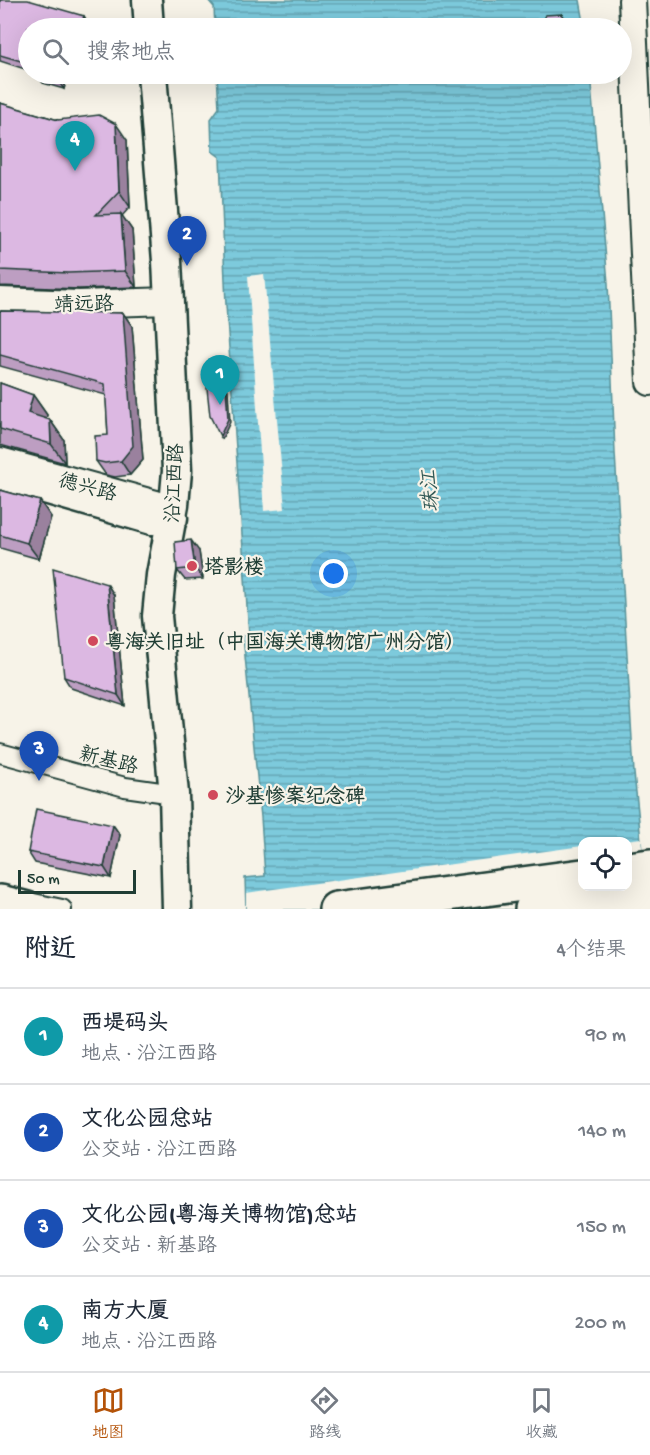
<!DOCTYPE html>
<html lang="zh">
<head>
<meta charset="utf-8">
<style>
  :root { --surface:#fff; --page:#f6f6f7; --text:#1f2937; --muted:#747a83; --line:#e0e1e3; --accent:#b45309 }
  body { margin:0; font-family:"Gochi Hand","LXGW WenKai TC",sans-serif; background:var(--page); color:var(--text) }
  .controls { position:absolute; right:18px; bottom:18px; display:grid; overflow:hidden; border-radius:12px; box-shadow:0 6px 24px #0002 }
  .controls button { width:54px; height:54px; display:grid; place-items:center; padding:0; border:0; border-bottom:2px solid var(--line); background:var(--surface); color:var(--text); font:30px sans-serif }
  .scale { position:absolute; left:18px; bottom:15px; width:118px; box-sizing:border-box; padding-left:6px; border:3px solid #1f3d34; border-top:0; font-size:16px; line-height:21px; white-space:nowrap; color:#1f3d34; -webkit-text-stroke:4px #f7f3e8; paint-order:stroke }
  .you { position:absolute; left:334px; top:574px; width:21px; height:21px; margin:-15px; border:4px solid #fff; border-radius:50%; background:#1a73e8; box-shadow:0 0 0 9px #1a73e833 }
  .badge { display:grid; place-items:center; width:39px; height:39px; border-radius:50%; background:var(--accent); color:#fff; font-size:20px; font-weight:700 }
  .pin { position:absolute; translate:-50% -50px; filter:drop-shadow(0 2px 3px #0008) }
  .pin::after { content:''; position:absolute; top:32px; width:21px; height:18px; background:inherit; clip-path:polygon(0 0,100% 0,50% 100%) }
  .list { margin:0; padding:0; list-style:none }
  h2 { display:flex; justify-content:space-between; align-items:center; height:78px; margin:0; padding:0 24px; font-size:26px }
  h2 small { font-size:20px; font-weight:400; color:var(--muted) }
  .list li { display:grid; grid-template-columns:39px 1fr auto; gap:18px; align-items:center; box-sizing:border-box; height:96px; padding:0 24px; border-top:2px solid var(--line) }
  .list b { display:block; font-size:22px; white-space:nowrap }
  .list p { margin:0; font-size:20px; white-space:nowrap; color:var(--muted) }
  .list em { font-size:20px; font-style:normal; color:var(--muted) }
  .icon { flex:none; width:33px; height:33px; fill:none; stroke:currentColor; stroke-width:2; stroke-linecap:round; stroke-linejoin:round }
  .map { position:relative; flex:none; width:650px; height:909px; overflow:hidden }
  .search { position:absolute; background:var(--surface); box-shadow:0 6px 24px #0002; left:18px; right:18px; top:18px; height:66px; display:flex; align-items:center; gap:15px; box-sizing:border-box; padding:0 21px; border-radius:33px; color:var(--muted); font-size:22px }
  .sheet { height:462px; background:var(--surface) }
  nav { display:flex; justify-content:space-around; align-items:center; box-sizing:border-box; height:84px; border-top:2px solid var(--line); background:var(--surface); font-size:16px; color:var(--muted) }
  nav a { display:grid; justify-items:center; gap:3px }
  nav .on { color:var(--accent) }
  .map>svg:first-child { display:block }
  .water { fill:url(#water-rules); stroke:#579299; stroke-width:1.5; fill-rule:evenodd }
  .pier { fill:#f7f3e8 }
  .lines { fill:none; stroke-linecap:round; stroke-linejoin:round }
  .street-casing { stroke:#1f3d34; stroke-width:22 }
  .secondary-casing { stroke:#1f3d34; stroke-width:30 }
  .primary-casing { stroke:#1f3d34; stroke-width:33 }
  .highway-casing { stroke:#1f3d34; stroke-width:38 }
  .street { stroke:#f7f3e8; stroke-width:18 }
  .secondary { stroke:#f7f3e8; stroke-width:26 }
  .primary { stroke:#f7f3e8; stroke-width:28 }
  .highway { stroke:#f7f3e8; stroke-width:33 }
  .wall { fill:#bd9ec2; stroke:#1f3d34; stroke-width:1.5 }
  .shaded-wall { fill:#9a819e; stroke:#1f3d34; stroke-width:1.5 }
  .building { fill:#dcb8e2; stroke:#1f3d34; stroke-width:1.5 }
  .poi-dot { fill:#d1495b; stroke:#f7f3e8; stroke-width:2 }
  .labels { text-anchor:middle; stroke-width:4.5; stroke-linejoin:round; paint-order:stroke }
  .street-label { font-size:20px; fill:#1f3d34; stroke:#f7f3e8 }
  .poi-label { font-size:20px; font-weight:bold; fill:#1f3d34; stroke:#f7f3e8; text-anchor:start }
  .water-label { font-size:21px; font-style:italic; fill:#325956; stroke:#f7f3e8 }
</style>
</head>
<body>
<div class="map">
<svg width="650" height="909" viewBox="0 0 650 909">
  <defs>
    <pattern id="water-rules" width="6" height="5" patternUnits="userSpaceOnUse" patternTransform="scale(1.5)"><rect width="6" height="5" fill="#7dcadc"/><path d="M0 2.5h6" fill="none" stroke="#66a5b3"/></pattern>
  </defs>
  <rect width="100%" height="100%" fill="#f7f3e8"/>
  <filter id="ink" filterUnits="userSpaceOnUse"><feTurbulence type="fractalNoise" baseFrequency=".0167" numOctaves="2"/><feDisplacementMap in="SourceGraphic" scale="12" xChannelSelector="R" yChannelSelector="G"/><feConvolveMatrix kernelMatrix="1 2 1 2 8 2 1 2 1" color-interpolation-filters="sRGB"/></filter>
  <g filter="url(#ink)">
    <g class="water">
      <path d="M208 0H580L585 28H215L214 7Z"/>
      <path d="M217 74H590L608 283 615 453 634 773 648 909H246L245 878 265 876 261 817 243 636 249 635 226 305 220 157 212 151 211 119 219 108ZM582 842H628V886H582Z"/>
    </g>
    <g class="pier">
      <path d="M264 274 285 509 264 511 248 276Z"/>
      <path d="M641 838 648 909H246V893L582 846V886H628V842L618 841Z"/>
    </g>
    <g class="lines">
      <g class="street-casing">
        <g id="street">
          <path d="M0 753 125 787 174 794"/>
          <path d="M19 900 62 909"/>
        </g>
      </g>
      <g class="secondary-casing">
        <g id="secondary">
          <path d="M632 0 650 382"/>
          <path d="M0 301 79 304 169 301"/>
          <path d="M0 461 156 504 173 518"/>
        </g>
      </g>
      <g class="primary-casing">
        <g id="primary">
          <path d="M147 0 149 28"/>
          <path d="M152 74 167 261 177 471 174 505 161 575 157 616 174 794 177 909"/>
          <path d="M0 476 152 520 173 518"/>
        </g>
      </g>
      <g class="highway-casing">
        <g id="highway">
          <path d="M628 869 650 866"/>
          <path d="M0 902 27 909"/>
          <path d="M336 909 582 876"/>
          <path d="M532 909 650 894"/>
        </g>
      </g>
      <use href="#street" class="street"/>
      <use href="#secondary" class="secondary"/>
      <use href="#primary" class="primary"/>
      <use href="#highway" class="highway"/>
    </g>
    <g class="wall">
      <path d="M0 0 84 16 89 25 28 28V70L0 61Z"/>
      <path d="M68 74 64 89 43 83 37 75Z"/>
      <path d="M550 74H570V76L552 77Z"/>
      <path d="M0 103 127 140 130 207 122 216 132 230 136 287 79 289 0 286Z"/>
      <path d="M0 311 123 313 132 326 143 460 130 475 115 477 106 475 96 461 108 435 106 395 0 366Z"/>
      <path d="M0 383 33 395 47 415 46 419 50 420 64 440 65 463 0 445Z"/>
      <path d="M0 490 40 501 51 517 39 559 0 548Z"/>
      <path d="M199 551 203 579 185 580 177 570Z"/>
      <path d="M107 584 114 595 125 706 71 688 64 677Z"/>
      <path d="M113 825 120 835 111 878 35 863 28 852Z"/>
    </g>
    <g class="shaded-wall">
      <path d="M562 14 566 20 567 28H563Z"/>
      <path d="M84 16 89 25 88 28H80Z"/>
      <path d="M60 74H68L64 89 58 81Z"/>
      <path d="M116 124 127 140 130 207 119 191Z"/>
      <path d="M121 214 132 230 136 287 125 271Z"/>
      <path d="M123 313 132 326 143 460 130 475 121 461Z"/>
      <path d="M216 372 228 390 230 422 222 439 220 436Z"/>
      <path d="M33 395 47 415 42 433 28 413Z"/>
      <path d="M50 420 64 440 65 463 51 444Z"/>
      <path d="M40 501 51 517 39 559 27 543Z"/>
      <path d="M191 540 199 551 203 579 195 568Z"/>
      <path d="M107 584 114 595 125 706 118 695Z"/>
      <path d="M113 825 120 835 111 878 104 867Z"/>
    </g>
    <g class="building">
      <path d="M0 0H28L84 16 80 28H28V63L0 55Z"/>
      <path d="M562 14 563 28H546L545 15Z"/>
      <path d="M37 74H60L58 81 37 75Z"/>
      <path d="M0 103 58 120 99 115 116 124 119 191 96 215 121 214 125 271 68 273 0 270Z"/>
      <path d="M0 311 123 313 133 446 121 461 105 463 96 461 95 436 108 435 105 384 0 355Z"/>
      <path d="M216 372 226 387 228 419 220 436 210 416 207 388Z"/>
      <path d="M0 383 33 395 28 413 50 420 51 444 0 429Z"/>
      <path d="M0 490 40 501 27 543 0 535Z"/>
      <path d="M191 540 195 568 177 570 175 542Z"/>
      <path d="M53 568 107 584 118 695 64 677Z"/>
      <path d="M36 809 113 825 104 867 28 852Z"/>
    </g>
  </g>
  <g class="poi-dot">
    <circle cx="192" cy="566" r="6"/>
    <circle cx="93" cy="641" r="6"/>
    <circle cx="213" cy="795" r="6"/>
  </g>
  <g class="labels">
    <g class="street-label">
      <text transform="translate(84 303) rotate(-1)" y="7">靖远路</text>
      <text transform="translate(173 483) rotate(-87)" y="7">沿江西路</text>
      <text transform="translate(88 486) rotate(15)" y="7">德兴路</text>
      <text transform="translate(109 759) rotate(14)" y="7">新基路</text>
    </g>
    <g class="poi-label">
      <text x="204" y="573">塔影楼</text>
      <text x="105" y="648">粤海关旧址（中国海关博物馆广州分馆）</text>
      <text x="225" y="802">沙基惨案纪念碑</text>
    </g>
    <g class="water-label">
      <text transform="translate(429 491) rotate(-94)" y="7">珠江</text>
    </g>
  </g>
</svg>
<div class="controls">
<button><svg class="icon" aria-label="locate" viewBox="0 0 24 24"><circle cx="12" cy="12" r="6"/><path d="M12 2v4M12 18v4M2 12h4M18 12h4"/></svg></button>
</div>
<div class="scale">50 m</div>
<div class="you"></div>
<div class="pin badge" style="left:220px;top:405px;background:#0f9aa8">1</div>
<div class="pin badge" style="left:187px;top:266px;background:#1a4fb4">2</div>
<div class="pin badge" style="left:39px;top:781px;background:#1a4fb4">3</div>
<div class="pin badge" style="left:75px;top:171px;background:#0f9aa8">4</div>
<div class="search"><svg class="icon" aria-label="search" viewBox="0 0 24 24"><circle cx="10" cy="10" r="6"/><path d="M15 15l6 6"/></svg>搜索地点</div>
</div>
<section class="sheet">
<h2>附近<small>4个结果</small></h2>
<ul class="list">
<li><span class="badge" style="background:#0f9aa8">1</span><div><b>西堤码头</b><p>地点 · 沿江西路</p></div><em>90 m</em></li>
<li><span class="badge" style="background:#1a4fb4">2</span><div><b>文化公园总站</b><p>公交站 · 沿江西路</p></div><em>140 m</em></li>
<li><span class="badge" style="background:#1a4fb4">3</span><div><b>文化公园(粤海关博物馆)总站</b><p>公交站 · 新基路</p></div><em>150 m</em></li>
<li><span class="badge" style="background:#0f9aa8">4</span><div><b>南方大厦</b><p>地点 · 沿江西路</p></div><em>200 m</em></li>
</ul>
</section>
<nav>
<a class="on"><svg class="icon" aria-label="map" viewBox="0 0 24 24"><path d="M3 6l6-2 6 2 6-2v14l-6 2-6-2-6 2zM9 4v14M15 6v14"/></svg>地图</a>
<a><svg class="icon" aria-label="directions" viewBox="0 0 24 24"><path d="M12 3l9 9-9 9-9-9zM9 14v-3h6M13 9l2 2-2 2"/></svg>路线</a>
<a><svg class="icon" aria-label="saved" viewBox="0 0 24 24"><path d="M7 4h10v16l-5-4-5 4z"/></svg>收藏</a>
</nav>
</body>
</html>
